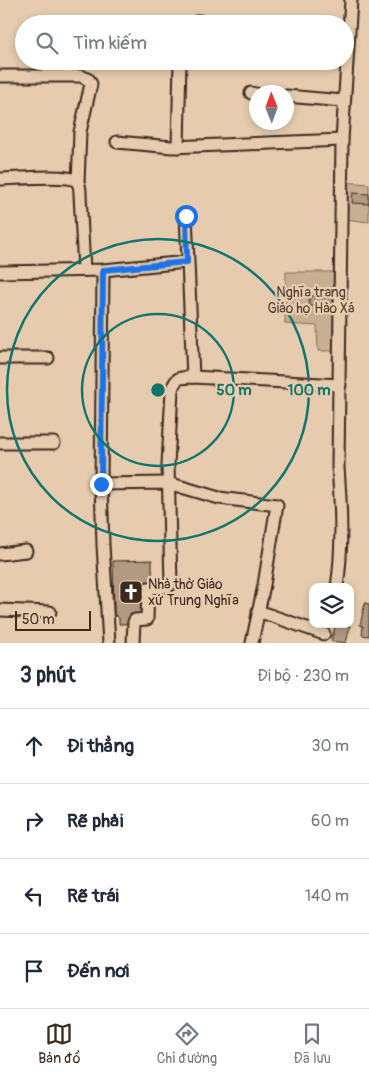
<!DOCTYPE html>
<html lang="vi">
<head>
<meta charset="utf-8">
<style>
  :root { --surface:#fff; --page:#f6f6f7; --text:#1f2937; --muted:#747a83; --line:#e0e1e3; --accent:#3b2a1e }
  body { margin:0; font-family:Pangolin,sans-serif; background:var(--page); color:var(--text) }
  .controls { position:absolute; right:15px; bottom:15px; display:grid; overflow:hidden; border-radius:10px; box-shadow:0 2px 8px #0003 }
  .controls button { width:45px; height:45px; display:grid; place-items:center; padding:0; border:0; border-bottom:1px solid var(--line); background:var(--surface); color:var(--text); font:25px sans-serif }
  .compass { position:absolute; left:249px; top:85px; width:45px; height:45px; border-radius:50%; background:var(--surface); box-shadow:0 2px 8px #0003; rotate:359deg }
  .scale { position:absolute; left:15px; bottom:12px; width:76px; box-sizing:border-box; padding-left:5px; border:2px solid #3b2a1e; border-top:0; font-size:14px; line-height:18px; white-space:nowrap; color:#3b2a1e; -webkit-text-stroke:4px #e6cbae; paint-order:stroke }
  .stop { position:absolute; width:15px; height:15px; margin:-11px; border:4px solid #1a73e8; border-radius:50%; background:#fff }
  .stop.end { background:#1a73e8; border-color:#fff; box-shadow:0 1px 5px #0008 }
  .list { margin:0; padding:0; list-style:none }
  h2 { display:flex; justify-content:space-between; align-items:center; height:65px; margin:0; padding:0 20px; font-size:21px }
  h2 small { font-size:16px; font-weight:400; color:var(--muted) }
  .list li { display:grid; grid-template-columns:32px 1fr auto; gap:15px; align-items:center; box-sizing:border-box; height:75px; padding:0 20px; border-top:1px solid var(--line) }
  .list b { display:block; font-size:19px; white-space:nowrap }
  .list em { font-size:16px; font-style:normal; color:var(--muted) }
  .icon { flex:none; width:28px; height:28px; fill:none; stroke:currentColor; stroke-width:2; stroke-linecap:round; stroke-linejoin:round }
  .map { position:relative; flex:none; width:369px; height:643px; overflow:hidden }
  .search { position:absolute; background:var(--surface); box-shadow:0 2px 8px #0003; left:15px; right:15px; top:15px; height:55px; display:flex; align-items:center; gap:12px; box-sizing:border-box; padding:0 18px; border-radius:28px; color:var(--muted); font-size:19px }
  .sheet { height:365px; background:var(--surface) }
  nav { display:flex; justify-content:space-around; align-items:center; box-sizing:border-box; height:70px; border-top:1px solid var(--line); background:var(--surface); font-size:14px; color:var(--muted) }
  nav a { display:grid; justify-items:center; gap:2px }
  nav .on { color:var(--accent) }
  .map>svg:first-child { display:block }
  .green { fill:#c7ae94; stroke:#816c59 }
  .building { fill:#b29981; stroke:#3b2a1e }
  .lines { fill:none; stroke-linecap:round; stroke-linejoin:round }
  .minor-casing { stroke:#3b2a1e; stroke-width:15 }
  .minor { stroke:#e6cbae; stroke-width:11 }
  .route { stroke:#1a73e8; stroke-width:6 }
  .ring { fill:none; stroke:#0f766e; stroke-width:2.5 }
  .labels { text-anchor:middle; stroke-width:4.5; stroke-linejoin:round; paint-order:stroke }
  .park-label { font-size:14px; fill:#503e30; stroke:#e6cbae }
  .poi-label { font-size:14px; fill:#3b2a1e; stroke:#e6cbae; text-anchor:start }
  .centre { fill:#0f766e; stroke:#e6cbae; stroke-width:2.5 }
  .ring-label { font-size:15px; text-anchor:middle; font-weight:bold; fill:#0f766e; stroke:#e6cbae; stroke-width:4.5; stroke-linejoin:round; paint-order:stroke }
</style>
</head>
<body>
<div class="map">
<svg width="369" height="643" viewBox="0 0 369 643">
  <rect width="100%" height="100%" fill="#e6cbae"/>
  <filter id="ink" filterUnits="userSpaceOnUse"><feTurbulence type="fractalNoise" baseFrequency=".02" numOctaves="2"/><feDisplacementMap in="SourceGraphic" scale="10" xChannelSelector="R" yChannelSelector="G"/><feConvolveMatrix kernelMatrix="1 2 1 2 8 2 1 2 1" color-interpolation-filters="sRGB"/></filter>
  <g filter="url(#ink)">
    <g class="green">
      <path d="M345 182 369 184V222L344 219Z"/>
      <path d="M286 272H336L337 351H318L317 326 285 324Z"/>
    </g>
    <g class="building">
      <path d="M353 193 369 194V204L352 203Z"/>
      <rect x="309" y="296" width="28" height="10"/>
      <path d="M152 560 153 623 119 624V618L114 614 113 561Z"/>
      <path d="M365 603 369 604V636L362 635 363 626 360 625Z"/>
      <path d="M336 624 350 626 346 643 331 641Z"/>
    </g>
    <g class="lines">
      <g class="minor-casing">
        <g id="minor">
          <path d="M197 24 199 21"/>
          <path d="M0 76H81L89 80 91 84 80 132 78 183"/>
          <path d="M251 93 256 94"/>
          <path d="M286 96 343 101"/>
          <path d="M117 142 172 147 342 140"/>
          <path d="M178 147 180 61"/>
          <path d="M0 179C15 179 64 174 75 180 80 183 80 189 80 194L84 270"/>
          <path d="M186 215 193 377"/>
          <path d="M103 270 101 484 103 545 109 643"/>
          <path d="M0 272 103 270 187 262"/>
          <path d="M0 358H48"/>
          <path d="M0 443H54"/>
          <path d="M101 484 168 483 219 498 277 505 264 585 252 643"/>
          <path d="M0 554 26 551"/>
          <path d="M337 587C343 547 341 507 338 467L342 140 351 0"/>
          <path d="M0 610 50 612"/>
          <path d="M258 611 324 634"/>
          <path d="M133 643 134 622 135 620 147 619 148 588 167 587 171 584 168 465 172 390C176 376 180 378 193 377L340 385"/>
        </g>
      </g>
      <use href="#minor" class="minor"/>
    </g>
  </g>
  <g class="lines" filter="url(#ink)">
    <path class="route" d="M101 484 103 270 187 262 186 216"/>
  </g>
  <g class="ring">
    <circle cx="158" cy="390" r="76"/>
    <circle cx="158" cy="390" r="151"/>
  </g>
  <defs>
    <g id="church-square" transform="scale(1.25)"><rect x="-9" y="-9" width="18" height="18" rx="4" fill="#3b2a1e" stroke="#e6cbae"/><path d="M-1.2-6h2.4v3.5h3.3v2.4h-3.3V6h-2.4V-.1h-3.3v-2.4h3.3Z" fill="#fff"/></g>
  </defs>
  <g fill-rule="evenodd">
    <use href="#church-square" x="131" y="592"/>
  </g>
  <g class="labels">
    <g class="park-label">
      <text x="311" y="297">Nghĩa trang<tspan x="311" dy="16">Giáo họ Hào Xá</tspan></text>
    </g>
    <g class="poi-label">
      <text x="148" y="589">Nhà thờ Giáo<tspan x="148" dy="16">xứ Trung Nghĩa</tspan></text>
    </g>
  </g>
  <circle cx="158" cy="390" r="8" class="centre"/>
  <g class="ring-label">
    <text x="234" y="395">50 m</text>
    <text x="309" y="395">100 m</text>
  </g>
</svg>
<div class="controls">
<button><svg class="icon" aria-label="layers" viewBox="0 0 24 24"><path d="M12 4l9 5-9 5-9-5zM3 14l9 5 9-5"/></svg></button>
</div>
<svg class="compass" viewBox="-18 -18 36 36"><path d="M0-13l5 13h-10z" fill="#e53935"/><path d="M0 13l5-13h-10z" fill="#747a83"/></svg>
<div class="scale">50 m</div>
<div class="stop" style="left:186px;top:216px"></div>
<div class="stop end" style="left:101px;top:484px"></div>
<div class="search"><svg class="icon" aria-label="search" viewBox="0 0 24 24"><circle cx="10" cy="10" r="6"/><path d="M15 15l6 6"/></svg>Tìm kiếm</div>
</div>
<section class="sheet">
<h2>3 phút<small>Đi bộ · 230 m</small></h2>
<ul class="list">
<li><svg class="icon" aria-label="ahead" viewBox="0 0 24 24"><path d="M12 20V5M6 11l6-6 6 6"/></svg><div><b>Đi thẳng</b></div><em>30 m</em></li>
<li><svg class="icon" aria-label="right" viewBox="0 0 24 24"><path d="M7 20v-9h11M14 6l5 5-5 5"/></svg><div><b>Rẽ phải</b></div><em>60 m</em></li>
<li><svg class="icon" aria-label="left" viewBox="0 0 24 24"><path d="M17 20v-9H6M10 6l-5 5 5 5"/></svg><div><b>Rẽ trái</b></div><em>140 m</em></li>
<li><svg class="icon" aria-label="arrive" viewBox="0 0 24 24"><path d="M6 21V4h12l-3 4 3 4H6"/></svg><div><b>Đến nơi</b></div></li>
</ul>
</section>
<nav>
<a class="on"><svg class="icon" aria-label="map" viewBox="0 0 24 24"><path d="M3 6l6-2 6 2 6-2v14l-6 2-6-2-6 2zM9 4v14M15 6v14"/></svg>Bản đồ</a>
<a><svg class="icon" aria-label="directions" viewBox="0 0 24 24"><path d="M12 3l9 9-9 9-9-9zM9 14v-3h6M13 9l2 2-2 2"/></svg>Chỉ đường</a>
<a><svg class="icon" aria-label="saved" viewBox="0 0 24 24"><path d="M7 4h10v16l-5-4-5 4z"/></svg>Đã lưu</a>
</nav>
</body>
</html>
